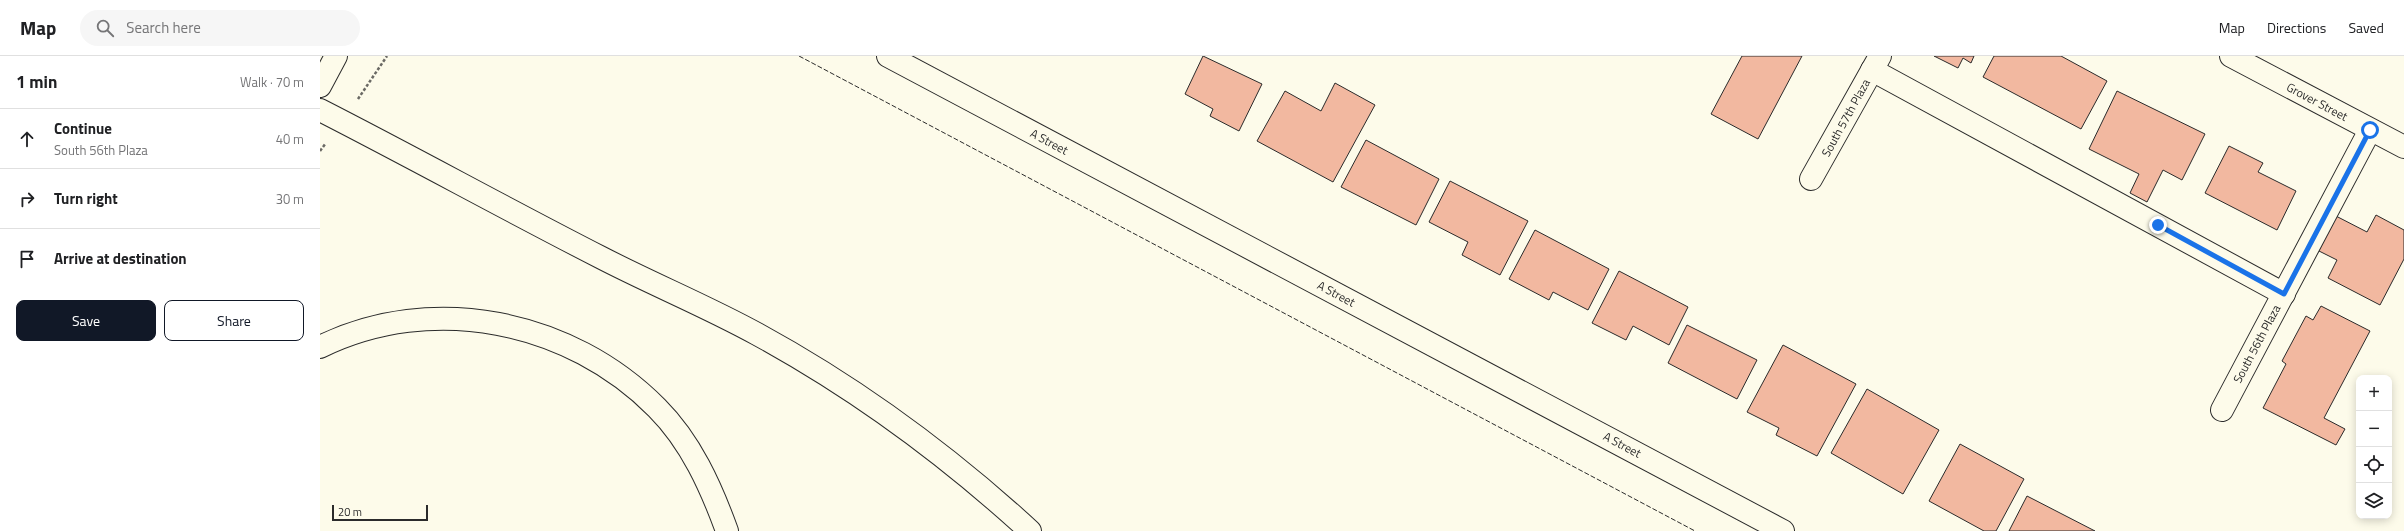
<!DOCTYPE html>
<html lang="en">
<head>
<meta charset="utf-8">
<style>
  :root { --surface:#fff; --page:#f6f6f6; --text:#202124; --muted:#757577; --line:#e0e0e0; --accent:#111827 }
  body { margin:0; font-family:"Titillium Web",sans-serif; background:var(--page); color:var(--text) }
  .controls { position:absolute; right:12px; bottom:12px; display:grid; overflow:hidden; border-radius:8px; box-shadow:0 2px 10px #0003 }
  .controls button { width:36px; height:36px; display:grid; place-items:center; padding:0; border:0; border-bottom:1px solid var(--line); background:var(--surface); color:var(--text); font:20px sans-serif }
  .scale { position:absolute; left:12px; bottom:10px; width:96px; box-sizing:border-box; padding-left:4px; border:2px solid #2b2b2b; border-top:0; font-size:11px; line-height:14px; white-space:nowrap; color:#2b2b2b; -webkit-text-stroke:3px #fdfbea; paint-order:stroke }
  .stop { position:absolute; width:12px; height:12px; margin:-9px; border:3px solid #1a73e8; border-radius:50%; background:#fff }
  .stop.end { background:#1a73e8; border-color:#fff; box-shadow:0 1px 4px #0008 }
  .list { margin:0; padding:0; list-style:none }
  h2 { display:flex; justify-content:space-between; align-items:center; height:52px; margin:0; padding:0 16px; font-size:17px }
  h2 small { font-size:13px; font-weight:400; color:var(--muted) }
  .list li { display:grid; grid-template-columns:26px 1fr auto; gap:12px; align-items:center; box-sizing:border-box; height:60px; padding:0 16px; border-top:1px solid var(--line) }
  .list b { display:block; font-size:15px; white-space:nowrap }
  .list p { margin:0; font-size:13px; white-space:nowrap; color:var(--muted) }
  .list em { font-size:13px; font-style:normal; color:var(--muted) }
  .actions { display:flex; gap:8px; padding:12px 16px }
  .actions a { flex:1; padding:9px 0; border:1px solid var(--accent); border-radius:8px; text-align:center; font-size:14px; color:var(--accent) }
  .actions .main { background:var(--accent); color:#fff }
  .icon { flex:none; width:22px; height:22px; fill:none; stroke:currentColor; stroke-width:2; stroke-linecap:round; stroke-linejoin:round }
  .map { position:relative; flex:none; width:2084px; height:475px; overflow:hidden }
  header { display:flex; align-items:center; gap:24px; box-sizing:border-box; height:56px; padding:0 20px; background:var(--surface); border-bottom:1px solid var(--line) }
  header strong { font-size:19px }
  nav { display:flex; gap:22px; margin-inline-start:auto; font-size:14px }
  .search { width:280px; height:36px; background:var(--page); display:flex; align-items:center; gap:10px; box-sizing:border-box; padding:0 14px; border-radius:22px; color:var(--muted); font-size:15px }
  main { display:flex }
  aside { flex:1; background:var(--surface) }
  .map>svg:first-child { display:block }
  .building { fill:#f2b8a0; stroke:#2b2b2b }
  .lines { fill:none; stroke-linecap:round; stroke-linejoin:round }
  .minor-casing { stroke:#2b2b2b; stroke-width:24 }
  .secondary-casing { stroke:#2b2b2b; stroke-width:24 }
  .motorway-casing { stroke:#2b2b2b; stroke-width:24 }
  .path { stroke:#6a6964; stroke-width:2.5; stroke-dasharray:3 2; stroke-linecap:butt }
  .minor { stroke:#fdfbea; stroke-width:22 }
  .secondary { stroke:#fdfbea; stroke-width:22 }
  .motorway { stroke:#fdfbea; stroke-width:22 }
  .fence { stroke:#2b2b2b; stroke-width:1; stroke-dasharray:5 2; stroke-linecap:butt }
  .route { stroke:#1a73e8; stroke-width:5 }
  .labels { text-anchor:middle; stroke-width:3; stroke-linejoin:round; paint-order:stroke }
  .street-label { font-size:12px; fill:#2b2b2b; stroke:#fdfbea }
</style>
</head>
<body>
<header>
<strong>Map</strong>
<div class="search"><svg class="icon" aria-label="search" viewBox="0 0 24 24"><circle cx="10" cy="10" r="6"/><path d="M15 15l6 6"/></svg>Search here</div>
<nav><a>Map</a><a>Directions</a><a>Saved</a></nav>
</header>
<main>
<aside>
<h2>1 min<small>Walk · 70 m</small></h2>
<ul class="list">
<li><svg class="icon" aria-label="ahead" viewBox="0 0 24 24"><path d="M12 20V5M6 11l6-6 6 6"/></svg><div><b>Continue</b><p>South 56th Plaza</p></div><em>40 m</em></li>
<li><svg class="icon" aria-label="right" viewBox="0 0 24 24"><path d="M7 20v-9h11M14 6l5 5-5 5"/></svg><div><b>Turn right</b></div><em>30 m</em></li>
<li><svg class="icon" aria-label="arrive" viewBox="0 0 24 24"><path d="M6 21V4h12l-3 4 3 4H6"/></svg><div><b>Arrive at destination</b></div></li>
</ul>
<div class="actions"><a class="main">Save</a><a>Share</a></div>
</aside>
<div class="map">
<svg width="2084" height="475" viewBox="0 0 2084 475">
  <rect width="100%" height="100%" fill="#fdfbea"/>
  <g class="building">
    <path d="M883 0 942 28 919 75 890 60 893 53 865 38Z"/>
    <path d="M1422 0H1482L1438 83 1391 58Z"/>
    <path d="M1614 0H1654L1651 7 1643 2 1638 12Z"/>
    <path d="M1674 0H1741L1787 25 1761 73 1663 21Z"/>
    <path d="M1015 27 1055 49 1013 126 937 85 965 35 1001 55Z"/>
    <path d="M1797 35 1885 78 1862 124 1843 114 1827 146 1810 137 1819 118 1769 93Z"/>
    <path d="M1046 84 1119 123 1096 169 1021 131Z"/>
    <path d="M1909 90 1943 107 1938 116 1976 135 1957 174 1885 137Z"/>
    <path d="M1130 125 1208 165 1180 219 1142 199 1148 186 1109 166Z"/>
    <path d="M2014 159 2047 176 2056 159 2084 174V203L2060 249 2008 222 2017 204 1997 194Z"/>
    <path d="M1215 174 1289 213 1268 254 1233 236 1229 244 1189 223Z"/>
    <path d="M1299 215 1368 251 1349 289 1313 270 1306 284 1272 267Z"/>
    <path d="M2001 250 2050 275 2004 362 2025 373 2016 389 1943 352 1966 308 1962 305 1986 260 1993 264Z"/>
    <path d="M1367 269 1437 304 1417 343 1348 307Z"/>
    <path d="M1463 289 1536 328 1497 400 1456 379 1459 372 1427 356Z"/>
    <path d="M1547 333 1619 374 1583 438 1511 397Z"/>
    <path d="M1640 388 1704 423 1676 475H1664L1609 445Z"/>
    <path d="M1707 440 1775 475H1689Z"/>
  </g>
  <g class="lines">
    <g class="minor-casing">
      <g id="minor">
        <path d="M568 0 1463 475"/>
        <path d="M1552 14 1964 238"/>
        <path d="M1491 123 1560 0"/>
        <path d="M1902 354 2050 74"/>
      </g>
    </g>
    <g class="secondary-casing">
      <g id="secondary">
        <path d="M1911 0 2084 91"/>
        <path d="M0 30 16 0"/>
      </g>
    </g>
    <g class="motorway-casing">
      <g id="motorway">
        <path d="M0 54C94 102 186 153 280 201 332 228 386 250 437 278 536 332 627 399 710 475"/>
        <path d="M0 291C112 236 250 264 337 352 371 386 391 431 407 475"/>
      </g>
    </g>
    <g class="path">
      <path d="M38 43 67 0"/>
      <path d="M0 95 6 87"/>
    </g>
    <use href="#minor" class="minor"/>
    <use href="#secondary" class="secondary"/>
    <use href="#motorway" class="motorway"/>
    <path class="fence" d="M479 0 1375 475"/>
  </g>
  <g class="lines">
    <path class="route" d="M1838 169 1964 238 2050 74"/>
  </g>
  <g class="labels">
    <g class="street-label">
      <text transform="translate(1997 46) rotate(28)" y="4">Grover Street</text>
      <text transform="translate(1526 62) rotate(-61)" y="4">South 57th Plaza</text>
      <text transform="translate(729 86) rotate(28)" y="4">A Street</text>
      <text transform="translate(1016 238) rotate(28)" y="4">A Street</text>
      <text transform="translate(1937 288) rotate(-62)" y="4">South 56th Plaza</text>
      <text transform="translate(1302 389) rotate(28)" y="4">A Street</text>
    </g>
  </g>
</svg>
<div class="controls">
<button>+</button>
<button>−</button>
<button><svg class="icon" aria-label="locate" viewBox="0 0 24 24"><circle cx="12" cy="12" r="6"/><path d="M12 2v4M12 18v4M2 12h4M18 12h4"/></svg></button>
<button><svg class="icon" aria-label="layers" viewBox="0 0 24 24"><path d="M12 4l9 5-9 5-9-5zM3 14l9 5 9-5"/></svg></button>
</div>
<div class="scale">20 m</div>
<div class="stop" style="left:2050px;top:74px"></div>
<div class="stop end" style="left:1838px;top:169px"></div>
</div>
</main>
</body>
</html>
